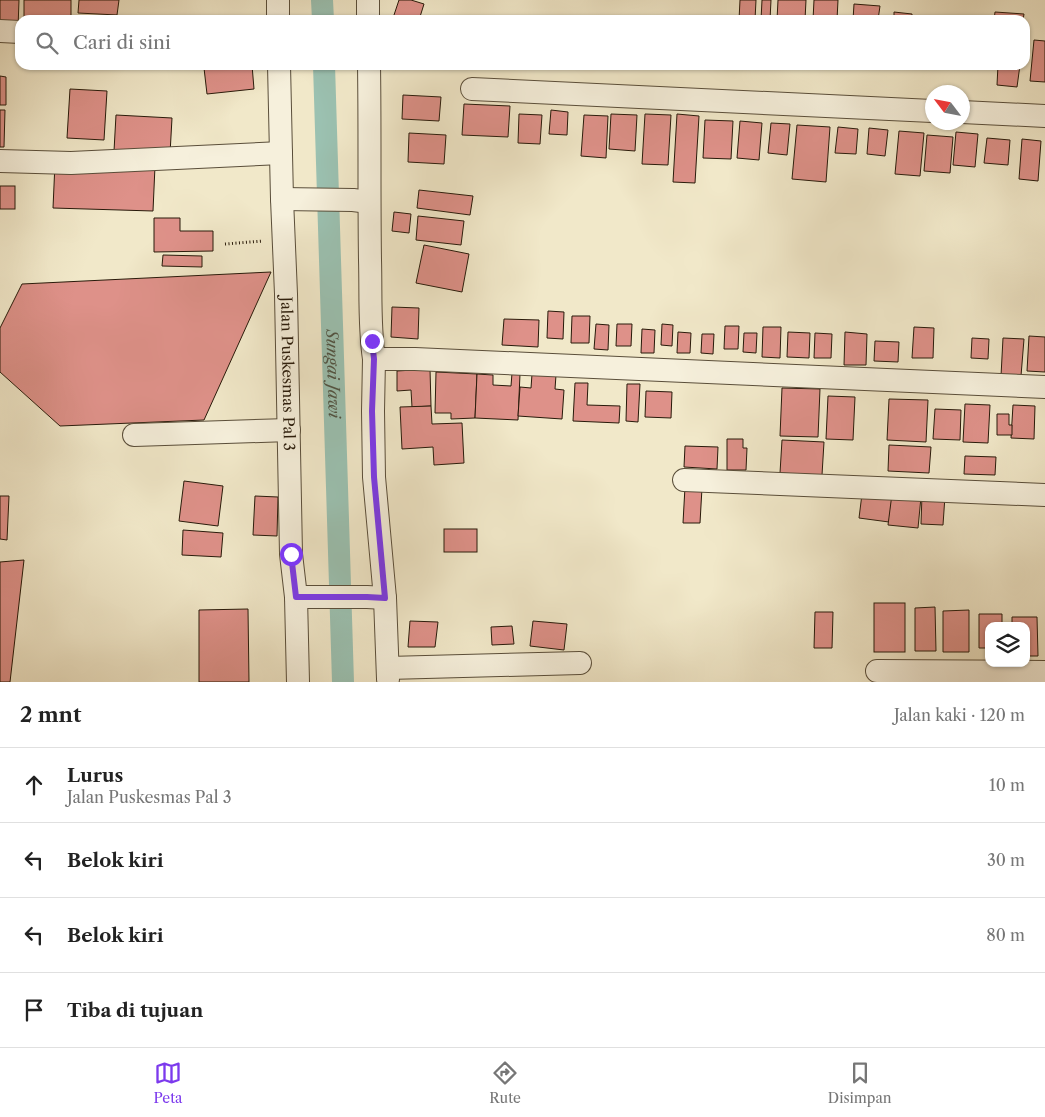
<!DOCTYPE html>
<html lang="id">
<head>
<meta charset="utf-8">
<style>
  :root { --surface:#fff; --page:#f6f6f6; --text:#222; --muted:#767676; --line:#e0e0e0; --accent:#7c3aed }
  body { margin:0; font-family:"Libre Caslon Text",serif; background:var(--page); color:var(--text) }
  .controls { position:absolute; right:15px; bottom:15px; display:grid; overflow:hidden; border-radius:10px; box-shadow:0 1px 4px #0004 }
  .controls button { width:45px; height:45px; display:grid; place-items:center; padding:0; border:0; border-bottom:1px solid var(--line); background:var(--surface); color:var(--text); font:25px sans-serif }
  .compass { position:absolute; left:925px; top:85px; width:45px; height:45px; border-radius:50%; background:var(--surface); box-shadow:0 1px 4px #0004; rotate:302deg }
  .stop { position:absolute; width:15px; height:15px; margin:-11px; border:4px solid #7c3aed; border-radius:50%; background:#fff }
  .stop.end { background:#7c3aed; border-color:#fff; box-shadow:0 1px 5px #0008 }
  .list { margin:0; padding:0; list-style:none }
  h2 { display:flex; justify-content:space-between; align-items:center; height:65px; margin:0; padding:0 20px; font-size:21px }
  h2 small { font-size:16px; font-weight:400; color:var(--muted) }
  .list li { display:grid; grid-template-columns:32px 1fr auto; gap:15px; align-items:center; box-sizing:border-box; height:75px; padding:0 20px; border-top:1px solid var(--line) }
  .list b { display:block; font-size:19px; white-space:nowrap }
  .list p { margin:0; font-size:16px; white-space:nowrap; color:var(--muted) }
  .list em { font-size:16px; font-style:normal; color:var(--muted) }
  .icon { flex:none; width:28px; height:28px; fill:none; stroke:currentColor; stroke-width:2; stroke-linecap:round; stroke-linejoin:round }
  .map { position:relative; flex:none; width:1045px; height:682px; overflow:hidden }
  .search { position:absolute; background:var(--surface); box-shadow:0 1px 4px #0004; left:15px; right:15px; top:15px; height:55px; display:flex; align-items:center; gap:12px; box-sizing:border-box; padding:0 18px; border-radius:15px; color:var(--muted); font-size:19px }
  .sheet { height:365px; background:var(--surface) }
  nav { display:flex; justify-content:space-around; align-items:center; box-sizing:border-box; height:70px; border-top:1px solid var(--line); background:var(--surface); font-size:14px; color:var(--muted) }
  nav a { display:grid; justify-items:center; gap:2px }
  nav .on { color:var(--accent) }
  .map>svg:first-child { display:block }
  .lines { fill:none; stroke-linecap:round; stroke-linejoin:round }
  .canal { stroke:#9bc1b1; stroke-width:22 }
  .building { fill:#de9189; stroke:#281a0a }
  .minor-casing { stroke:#5a4e3a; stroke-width:24 }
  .path { stroke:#281a0a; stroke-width:3; stroke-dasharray:1 2.5; stroke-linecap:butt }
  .minor { stroke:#f6f0dc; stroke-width:22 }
  .route { stroke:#7c3aed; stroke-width:6 }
  .labels { text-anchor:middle; stroke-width:4.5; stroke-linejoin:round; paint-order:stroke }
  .street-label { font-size:15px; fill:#281a0a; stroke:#f6f0dc }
  .water-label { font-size:16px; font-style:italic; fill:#505444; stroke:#f6f0dc }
</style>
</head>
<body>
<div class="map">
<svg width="1045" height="682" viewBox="0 0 1045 682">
  <rect width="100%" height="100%" fill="#f1e8c9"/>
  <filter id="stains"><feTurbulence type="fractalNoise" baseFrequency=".004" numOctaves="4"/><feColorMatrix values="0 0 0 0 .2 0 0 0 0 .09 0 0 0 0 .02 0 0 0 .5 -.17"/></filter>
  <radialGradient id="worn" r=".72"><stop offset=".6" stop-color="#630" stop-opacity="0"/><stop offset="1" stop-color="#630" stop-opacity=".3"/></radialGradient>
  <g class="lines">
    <g class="canal">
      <path d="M322 0 323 20"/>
      <path id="s1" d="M324 65 343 682"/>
    </g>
  </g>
  <g class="building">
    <path d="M0 0H19L18 28 0 27Z"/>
    <rect x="24" y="0" width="47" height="20"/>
    <path d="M79 0H119L117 15 78 13Z"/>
    <path d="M399 0H411L424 4 419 20H399L393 18Z"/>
    <path d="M740 0H756L755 20H739Z"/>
    <path d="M762 0H771L770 20H761Z"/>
    <path d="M778 0H806L805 20H777Z"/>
    <path d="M814 0H838L837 20H813Z"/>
    <path d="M854 4 880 6 878 20H853Z"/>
    <path d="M894 12 912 14V20H894Z"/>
    <path d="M995 12 1024 14 1023 20H994Z"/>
    <path d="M1034 40 1045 41V82L1030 81Z"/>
    <path d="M236 65H252L254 89 207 94 204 68Z"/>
    <path d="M969 65H989L988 69 969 68Z"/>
    <path d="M998 65H1020L1017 87 997 85Z"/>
    <path d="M0 76 6 77V105H0Z"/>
    <path d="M70 89 107 91 104 140 67 138Z"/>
    <path d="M403 95 441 97 439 121 402 119Z"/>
    <path d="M464 104 510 106 508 137 462 135Z"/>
    <path d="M0 110H5L4 147H0Z"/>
    <path d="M551 110 568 112 567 135 549 134Z"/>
    <path d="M519 114 542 115 540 144 518 143Z"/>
    <path d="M611 114 637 115 635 151 609 149Z"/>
    <path d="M645 114 671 115 668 165 642 164Z"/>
    <path d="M677 114 699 116 695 183 673 182Z"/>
    <path d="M116 115 172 118 170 154 114 151Z"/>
    <path d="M584 115 608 116 606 158 581 156Z"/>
    <path d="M705 120 733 121 731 159 703 158Z"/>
    <path d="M740 121 762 123 759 160 737 158Z"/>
    <path d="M771 123 790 124 787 155 768 153Z"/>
    <path d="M797 125 830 127 826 182 792 179Z"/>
    <path d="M838 127 858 129 856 154 835 153Z"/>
    <path d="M869 128 888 130 885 156 867 154Z"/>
    <path d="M899 131 924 133 920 176 895 174Z"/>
    <path d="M956 132 978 134 975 167 953 165Z"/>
    <path d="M409 133 446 135 444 164 408 162Z"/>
    <path d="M927 135 953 137 950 173 924 171Z"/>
    <path d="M987 138 1010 140 1008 165 984 163Z"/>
    <path d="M1022 139 1041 141 1038 181 1019 179Z"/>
    <path d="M55 163 155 166 153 211 53 208Z"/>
    <rect x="0" y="186" width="15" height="23"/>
    <path d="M419 190 473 196 470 215 417 208Z"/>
    <path d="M394 212 411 214 409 233 392 231Z"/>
    <path d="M418 216 464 221 461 245 416 240Z"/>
    <path d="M154 218H180V231H213V251L154 252Z"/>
    <path d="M424 245 469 254 462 292 416 283Z"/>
    <path d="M163 255 202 256V267L162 266Z"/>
    <path d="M271 272 204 420 60 426 0 372V328L22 284Z"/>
    <path d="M392 307 419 308 418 339 391 337Z"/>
    <path d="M548 311 564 312 563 339 547 338Z"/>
    <path d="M572 316H590L589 343H571Z"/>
    <path d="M504 319 539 320 538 347 502 345Z"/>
    <path d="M596 324 609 325 608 350 594 349Z"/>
    <path d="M617 324H632L631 346H616Z"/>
    <path d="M662 324 673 325 672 346 661 345Z"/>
    <path d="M725 326H739L738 349H724Z"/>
    <path d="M763 327H781L780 358 762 357Z"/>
    <path d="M914 327 934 328 933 358H912Z"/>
    <path d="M642 329 655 330 654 353H641Z"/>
    <path d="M678 332 691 333 690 353H677Z"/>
    <path d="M788 332 810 333 809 358 787 357Z"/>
    <path d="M845 332 867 334 866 365H844Z"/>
    <path d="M744 333H757L756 353 743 352Z"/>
    <path d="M815 333 832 334 831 358H814Z"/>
    <path d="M702 334H714L713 354 701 353Z"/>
    <path d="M1029 336 1045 337V372L1027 371Z"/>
    <path d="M972 338 989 339 988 359 971 358Z"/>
    <path d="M1003 338 1024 339 1021 376H1001Z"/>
    <path d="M875 341 899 342 898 362 874 361Z"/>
    <path d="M430 369 431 406 412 407 411 390 397 391V371Z"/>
    <path d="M436 372 477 374 475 418 451 419V413H435Z"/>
    <path d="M512 373 520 374 518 420 475 418 477 374 493 375V385L511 386Z"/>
    <path d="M532 374 556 375 555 389 564 390 562 419 518 416 520 387 531 388Z"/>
    <path d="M575 383H588L587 405 620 406 619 423 573 421Z"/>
    <path d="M627 384H640L638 422 626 421Z"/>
    <path d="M782 388 820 389 818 437 780 436Z"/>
    <path d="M646 391 672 392 671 418 645 417Z"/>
    <path d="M828 396 855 397 853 440 826 439Z"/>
    <path d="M889 399 928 400 926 442 887 440Z"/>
    <path d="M965 404 990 405 988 443 963 442Z"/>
    <path d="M1013 405 1035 406 1034 439 1011 438Z"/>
    <path d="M431 406 432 424 462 423 464 463 434 465 433 447 402 449 400 407Z"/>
    <path d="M935 409 961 410 960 440 933 439Z"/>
    <path d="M997 414H1009V425H1012V435H997Z"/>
    <path d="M727 439H743V448H747L746 470H727Z"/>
    <path d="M782 440 824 442 822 475 780 473Z"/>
    <path d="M889 445 931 447 929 473 888 471Z"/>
    <path d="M685 446 718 447 717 469 684 467Z"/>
    <path d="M965 456 996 457 995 475 964 474Z"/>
    <path d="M184 481 223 486 218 526 179 521Z"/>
    <path d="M685 487 702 488 700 523H683Z"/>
    <path d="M862 494 892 498 889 522 859 518Z"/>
    <path d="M892 494 921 497 918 528 888 525Z"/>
    <path d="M922 495 945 496 943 525 921 524Z"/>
    <path d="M0 496H9L7 540 0 539Z"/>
    <path d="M255 496 278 497 277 536 253 535Z"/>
    <rect x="444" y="529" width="33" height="23"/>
    <path d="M183 530 223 533 221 557 182 555Z"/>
    <path d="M24 560 10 682H0V562Z"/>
    <rect x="874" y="603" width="31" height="49"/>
    <path d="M935 607 936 651H915V608Z"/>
    <path d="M248 609 249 682H199V610Z"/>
    <path d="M969 610V652H943V611Z"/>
    <path d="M815 612H833L832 648H814Z"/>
    <path d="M979 614H1002V626H989V648H979Z"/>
    <path d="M1012 617H1037L1038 656H1026V626H1012Z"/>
    <path d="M410 621 438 622 435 647H408Z"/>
    <path d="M533 621 567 624 564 650 530 646Z"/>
    <path d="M512 626 514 644 492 645 491 627Z"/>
  </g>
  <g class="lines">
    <g class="minor-casing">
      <g id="minor">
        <path d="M278 0V20"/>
        <path d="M368 0V20"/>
        <path d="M0 31 20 32"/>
        <path id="s2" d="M279 65 282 199 286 294 291 554 296 597 298 682"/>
        <path d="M369 65C370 130 369 195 370 260 371 293 369 326 374 359H415L1045 387"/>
        <path d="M472 89 932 111"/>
        <path d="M962 112 1045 116"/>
        <path d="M0 161 71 163 281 153"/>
        <path d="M282 199 353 200 369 202"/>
        <path d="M374 359 373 411 374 477 385 598 388 679"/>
        <path d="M134 435 289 430"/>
        <path d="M684 480 1045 495"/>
        <path d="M296 597H367L385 598"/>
        <path d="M388 668 580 663"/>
        <path d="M877 671 1045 672"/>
      </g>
    </g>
    <path class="path" d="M225 244 263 241"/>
    <use href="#minor" class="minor"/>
  </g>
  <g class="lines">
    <path class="route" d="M291 554 296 597H367L385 598 374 477 372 411 374 359 372 341"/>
  </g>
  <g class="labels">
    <g class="street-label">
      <text dy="5" stroke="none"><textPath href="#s2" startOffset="309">Jalan Puskesmas Pal 3</textPath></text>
    </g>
    <g class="water-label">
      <text dy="6" stroke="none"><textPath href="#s1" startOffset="309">Sungai Jawi</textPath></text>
    </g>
  </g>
  <rect width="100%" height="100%" filter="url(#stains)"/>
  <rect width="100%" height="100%" fill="url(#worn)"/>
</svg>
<div class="controls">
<button><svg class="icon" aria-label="layers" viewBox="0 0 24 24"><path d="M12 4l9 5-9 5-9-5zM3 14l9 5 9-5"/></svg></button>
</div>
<svg class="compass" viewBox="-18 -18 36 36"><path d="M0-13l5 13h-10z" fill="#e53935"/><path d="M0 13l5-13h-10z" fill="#767676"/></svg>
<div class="stop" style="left:291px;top:554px"></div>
<div class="stop end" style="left:372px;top:341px"></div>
<div class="search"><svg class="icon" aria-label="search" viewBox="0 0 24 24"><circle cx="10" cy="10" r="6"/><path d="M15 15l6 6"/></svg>Cari di sini</div>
</div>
<section class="sheet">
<h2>2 mnt<small>Jalan kaki · 120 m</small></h2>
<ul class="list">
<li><svg class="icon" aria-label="ahead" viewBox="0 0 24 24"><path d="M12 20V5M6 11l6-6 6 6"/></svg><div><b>Lurus</b><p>Jalan Puskesmas Pal 3</p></div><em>10 m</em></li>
<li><svg class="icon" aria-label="left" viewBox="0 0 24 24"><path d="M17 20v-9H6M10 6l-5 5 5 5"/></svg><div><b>Belok kiri</b></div><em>30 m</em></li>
<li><svg class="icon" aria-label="left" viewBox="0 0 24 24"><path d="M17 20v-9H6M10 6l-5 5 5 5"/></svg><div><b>Belok kiri</b></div><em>80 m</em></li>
<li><svg class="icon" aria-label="arrive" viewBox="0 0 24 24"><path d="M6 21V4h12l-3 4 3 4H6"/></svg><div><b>Tiba di tujuan</b></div></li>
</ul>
</section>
<nav>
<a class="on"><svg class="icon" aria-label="map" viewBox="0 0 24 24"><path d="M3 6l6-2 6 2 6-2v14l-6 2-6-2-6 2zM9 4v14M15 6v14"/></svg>Peta</a>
<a><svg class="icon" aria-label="directions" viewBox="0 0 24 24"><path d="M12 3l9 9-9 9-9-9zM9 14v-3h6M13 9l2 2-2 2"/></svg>Rute</a>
<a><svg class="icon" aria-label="saved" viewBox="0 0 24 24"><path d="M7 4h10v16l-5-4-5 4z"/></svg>Disimpan</a>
</nav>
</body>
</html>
